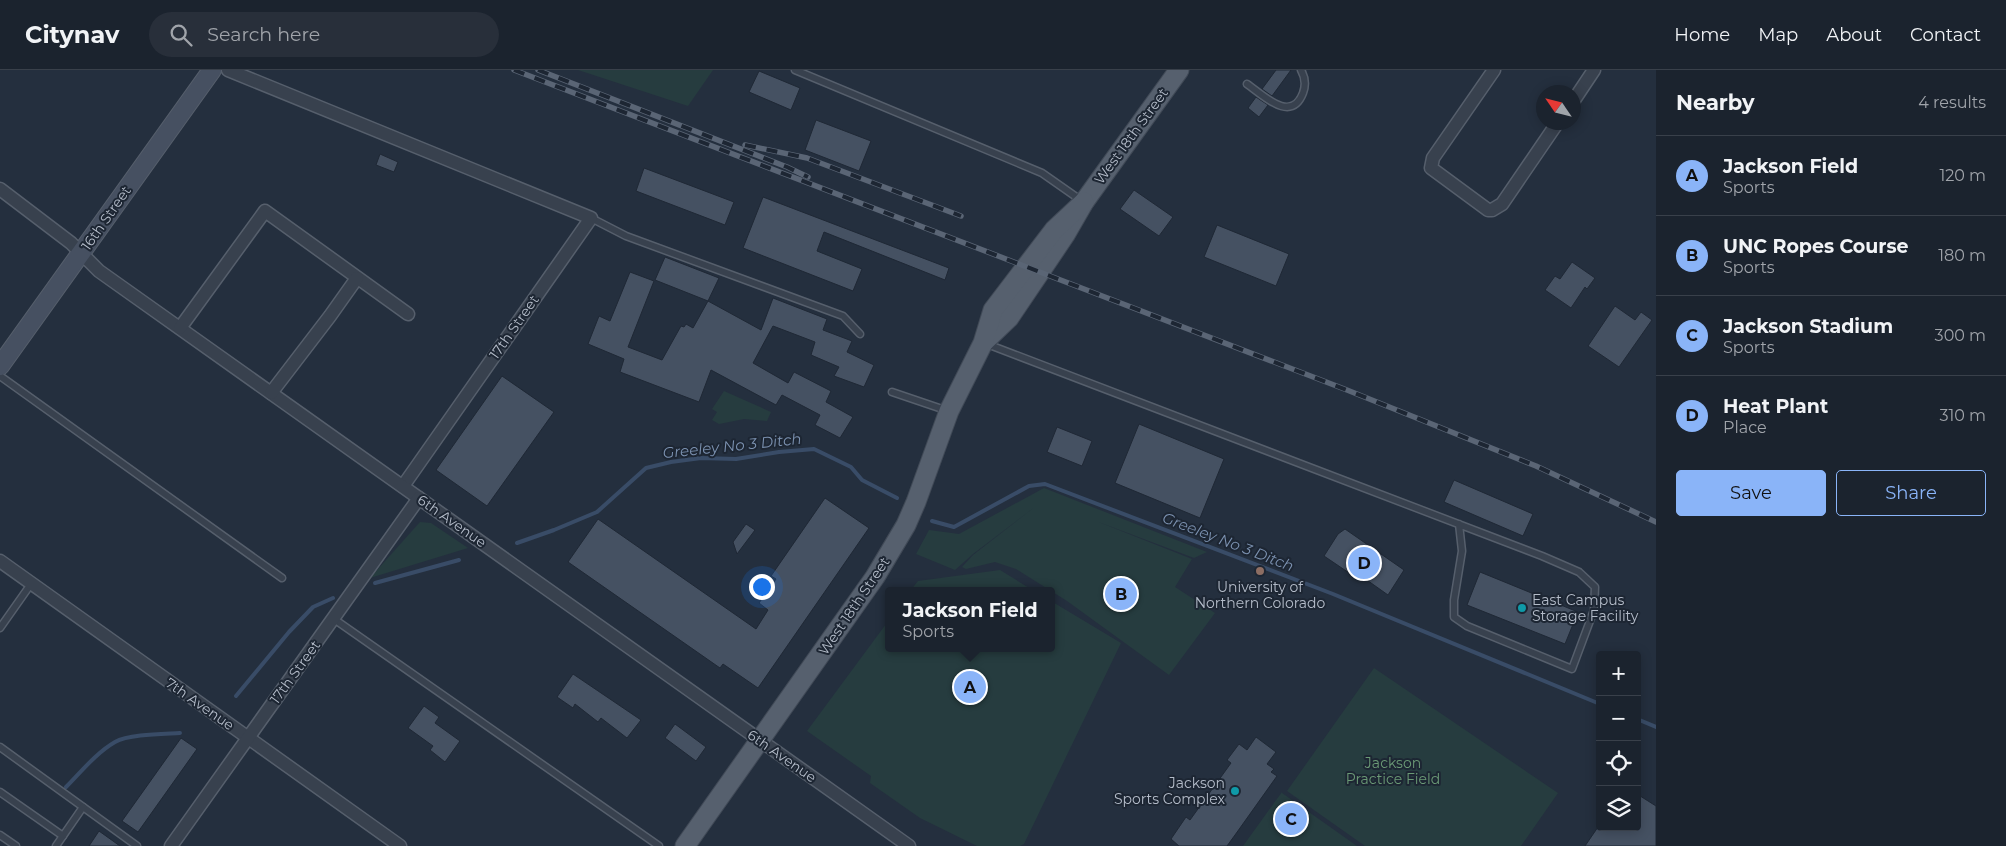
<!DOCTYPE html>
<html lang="en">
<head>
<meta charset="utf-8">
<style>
  :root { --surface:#1b232e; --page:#282f3a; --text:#f1f3f6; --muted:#a0a4aa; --line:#39404a; --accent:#8ab4f8 }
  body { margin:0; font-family:Montserrat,sans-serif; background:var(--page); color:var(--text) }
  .controls { position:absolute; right:15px; bottom:15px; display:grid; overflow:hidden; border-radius:5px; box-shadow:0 2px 12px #0003 }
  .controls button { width:45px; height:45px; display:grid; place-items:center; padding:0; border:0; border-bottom:1px solid var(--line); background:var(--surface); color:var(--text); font:25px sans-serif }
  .compass { position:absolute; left:1536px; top:15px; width:45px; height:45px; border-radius:50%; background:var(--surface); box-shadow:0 2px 12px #0003; rotate:305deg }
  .you { position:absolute; left:761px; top:516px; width:18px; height:18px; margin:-12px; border:4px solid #fff; border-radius:50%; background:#1a73e8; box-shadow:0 0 0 8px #1a73e833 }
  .badge { display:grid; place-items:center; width:32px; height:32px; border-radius:50%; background:var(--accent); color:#111; font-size:16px; font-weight:700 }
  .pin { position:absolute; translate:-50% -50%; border:2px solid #fff; box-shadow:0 1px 5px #0006 }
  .popup { position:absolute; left:885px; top:517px; width:170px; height:65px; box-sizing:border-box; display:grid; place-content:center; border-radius:5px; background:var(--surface); filter:drop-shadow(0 1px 4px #0005); font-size:16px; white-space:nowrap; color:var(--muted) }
  .popup b { font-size:19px; color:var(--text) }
  .popup::after { content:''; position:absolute; left:50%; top:100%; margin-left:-10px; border:10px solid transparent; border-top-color:var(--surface) }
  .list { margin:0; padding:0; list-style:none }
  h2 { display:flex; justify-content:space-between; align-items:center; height:65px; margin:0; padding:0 20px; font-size:21px }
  h2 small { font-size:16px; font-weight:400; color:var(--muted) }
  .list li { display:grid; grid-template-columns:32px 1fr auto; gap:15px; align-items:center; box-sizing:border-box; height:80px; padding:0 20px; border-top:1px solid var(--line) }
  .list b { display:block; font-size:19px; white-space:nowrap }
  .list p { margin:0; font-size:16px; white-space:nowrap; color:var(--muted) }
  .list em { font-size:16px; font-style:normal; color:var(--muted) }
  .actions { display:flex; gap:10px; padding:15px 20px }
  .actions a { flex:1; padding:11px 0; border:1px solid var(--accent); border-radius:5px; text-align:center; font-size:18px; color:var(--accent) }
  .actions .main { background:var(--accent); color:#111 }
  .icon { flex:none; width:28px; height:28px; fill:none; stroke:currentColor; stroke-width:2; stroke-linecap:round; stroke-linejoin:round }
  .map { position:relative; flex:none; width:1656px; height:776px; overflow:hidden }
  header { display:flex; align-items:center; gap:30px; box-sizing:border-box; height:70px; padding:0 25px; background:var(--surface); border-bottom:1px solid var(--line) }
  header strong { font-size:24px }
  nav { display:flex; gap:28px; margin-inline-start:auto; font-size:18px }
  .search { width:350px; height:45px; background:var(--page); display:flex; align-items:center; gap:12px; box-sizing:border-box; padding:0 18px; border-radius:28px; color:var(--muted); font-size:19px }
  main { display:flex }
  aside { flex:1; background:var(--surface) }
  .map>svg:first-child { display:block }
  .green { fill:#263c3f }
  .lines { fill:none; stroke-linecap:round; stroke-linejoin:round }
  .stream { stroke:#394c67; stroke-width:4 }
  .building { fill:#455162; stroke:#1f2835 }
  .service-casing { stroke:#565f6c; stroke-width:9 }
  .minor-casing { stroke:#565f6c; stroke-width:15 }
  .secondary-casing { stroke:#565f6c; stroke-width:20 }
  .primary-casing { stroke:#414a57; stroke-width:21 }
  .service { stroke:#38414e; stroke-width:6 }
  .minor { stroke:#38414e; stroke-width:12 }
  .secondary { stroke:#465061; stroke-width:18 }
  .primary { stroke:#56606e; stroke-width:19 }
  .rail-casing { stroke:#5a6575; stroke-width:5.5 }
  .rail { stroke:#1d2633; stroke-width:4; stroke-dasharray:11; stroke-linecap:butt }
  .education-dot { fill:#8d6e63; stroke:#1d2633; stroke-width:2 }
  .culture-dot { fill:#0f9aa8; stroke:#1d2633; stroke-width:2 }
  .labels { text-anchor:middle; stroke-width:4; stroke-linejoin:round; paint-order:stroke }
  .street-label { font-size:14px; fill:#b4bcc9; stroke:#1d2633 }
  .poi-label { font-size:14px; fill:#b4bcc9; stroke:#1d2633 }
  .park-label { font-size:14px; fill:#6b9a76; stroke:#1d2633 }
  .water-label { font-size:15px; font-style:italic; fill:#7c92b1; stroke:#1d2633 }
</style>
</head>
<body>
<header>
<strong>Citynav</strong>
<div class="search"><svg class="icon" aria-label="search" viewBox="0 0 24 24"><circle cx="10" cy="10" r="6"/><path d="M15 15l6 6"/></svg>Search here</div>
<nav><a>Home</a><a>Map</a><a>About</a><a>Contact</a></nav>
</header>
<main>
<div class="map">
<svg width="1656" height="776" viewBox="0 0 1656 776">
  <rect width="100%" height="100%" fill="#242f3e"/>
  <g class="green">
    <path d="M578 0H713L688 36Z"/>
    <path d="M724 321 771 342 767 351 744 349 719 354 712 350 717 342 712 339Z"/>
    <path d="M1044 418 1207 482 1194 488 1096 451 1192 489 1175 517 1215 543 1169 605 1067 531 1016 499 995 492 966 499 962 497 973 485 1036 436 973 484 955 500 916 484 929 460 959 464Z"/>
    <path d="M420 452 431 453 468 478 370 508Z"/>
    <path d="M1000 500 1034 521H910L918 511Z"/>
    <path d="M1051 531 1121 573 1024 774 1020 776H977L920 748 870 713 871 706 807 661 889 550V578H1051Z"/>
    <path d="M1374 598 1558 723 1521 776H1365L1287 721Z"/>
    <path d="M1282 722V723L1357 776H1243Z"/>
  </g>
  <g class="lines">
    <g class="stream">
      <path d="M932 451 954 457 1029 416 1045 414 1333 524 1600 634"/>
      <path d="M517 473 554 460 597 442 646 398 671 392 701 388 736 389 779 382 814 379 851 397 862 410 897 428"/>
      <path d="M375 513 459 490"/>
      <path d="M236 626 289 562 313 537 333 528"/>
      <path d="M1637 649 1656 657"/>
      <path d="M66 717C81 702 96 683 115 672 129 664 164 664 180 663"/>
    </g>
  </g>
  <g class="building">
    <path d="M1276 0H1291L1272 26 1262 19Z"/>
    <path d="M759 1 800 18 791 40 749 22Z"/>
    <path d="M1256 27 1268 35 1259 47 1248 38Z"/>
    <path d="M816 50 871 71 859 101 805 80Z"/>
    <path d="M380 84 398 92 394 102 376 95Z"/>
    <path d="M644 98 734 132 725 155 636 121Z"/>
    <path d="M1134 120 1173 147 1159 166 1120 139Z"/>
    <path d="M763 127 949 198 945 210 824 162 817 181 862 199 853 221 743 178Z"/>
    <path d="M1217 155 1289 184 1276 216 1204 187Z"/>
    <path d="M665 187 719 208 708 231 761 260 773 228 827 249 823 260 852 271 847 282 874 295 864 317 834 306 839 297 811 285 815 272 773 256 753 293 788 313 794 302 831 321 826 332 853 347 840 368 815 355 820 345 782 325 776 335 711 300 699 332 620 302 624 289 588 274 599 246 610 251 630 202 654 211 628 277 662 290 681 256 684 257 686 254 693 258 708 231 655 210Z"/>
    <path d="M1572 192 1595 208 1587 219 1585 217 1571 238 1545 220 1555 206 1560 209Z"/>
    <path d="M1615 236 1635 250 1641 242 1652 250 1619 297 1588 276Z"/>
    <path d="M502 306 554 342 487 436 436 400Z"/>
    <path d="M1139 354 1224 389 1200 448 1115 413Z"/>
    <path d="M1057 357 1092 371 1082 396 1047 382Z"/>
    <path d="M1454 410 1533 444 1523 466 1444 432Z"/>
    <path d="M825 428 869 458 758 618 723 594 720 598 568 492 598 449 756 559 768 540 759 533 776 509 771 506Z"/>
    <path d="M746 454 755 460 737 484 733 472Z"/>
    <path d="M1345 459 1404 500 1388 525 1364 508 1361 511 1324 486 1338 464Z"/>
    <path d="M1480 502 1578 542 1565 574 1467 535Z"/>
    <path d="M573 604 641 650 627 668 601 648 598 652 575 634 573 638 557 627Z"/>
    <path d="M424 636 439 647 435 653 460 671 445 692 430 680 433 676 408 658Z"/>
    <path d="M675 654 706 677 696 691 665 668Z"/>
    <path d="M1256 667 1276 682 1267 694 1274 699 1271 702 1277 706 1235 765 1227 776H1179L1171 769 1186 747 1190 750 1231 693 1227 690 1239 674 1247 680Z"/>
    <path d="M181 668 197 679 138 762 122 751Z"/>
    <path d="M1637 724 1656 736V776H1585L1598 757H1637Z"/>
    <path d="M99 761 120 776H89Z"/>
  </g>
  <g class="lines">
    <g class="service-casing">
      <g id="service">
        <path d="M795 0 1042 103 1082 131"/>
        <path d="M1247 14C1263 25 1291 54 1303 23 1306 15 1305 7 1301 0"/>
        <path d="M591 148 626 166 843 246 860 264"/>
        <path d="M987 274 1542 486 1579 502 1595 517 1594 540 1572 599 1467 556 1454 547V530L1462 481 1459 454"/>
        <path d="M0 306 282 508"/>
        <path d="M892 322 948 341"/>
        <path d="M334 549 659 776"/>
        <path d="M0 558 31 514"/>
        <path d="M0 677 137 776"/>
        <path d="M0 722 63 766"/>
        <path d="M0 765 16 776"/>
        <path d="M56 776 83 737"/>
      </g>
    </g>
    <g class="minor-casing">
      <g id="minor">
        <path d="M228 0 591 148 403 416"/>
        <path d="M1494 0 1433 88 1431 98 1488 140H1492L1502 134 1558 52"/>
        <path d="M1574 30 1594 0"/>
        <path d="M0 119 71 173 99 201 909 776"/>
        <path d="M180 258 265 141 408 244"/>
        <path d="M271 323 330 246 357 208"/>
        <path d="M0 491 400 776"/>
        <path d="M171 776 419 428"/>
      </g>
    </g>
    <g class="secondary-casing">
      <path id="secondary" d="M0 296 212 0"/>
    </g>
    <g class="primary-casing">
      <g id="primary">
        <path d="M984 272 1009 248 1065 165 1084 132 1179 0"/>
        <path d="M685 776 875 507 906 455 916 432 949 341 983 273 993 240 1054 160 1084 132"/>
      </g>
    </g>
    <use href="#service" class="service"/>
    <use href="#minor" class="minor"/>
    <use href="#secondary" class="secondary"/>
    <use href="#primary" class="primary"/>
    <g class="rail-casing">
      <g id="rail">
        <path d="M514 0 1347 320 1536 396 1656 452"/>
        <path d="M538 0 787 97 808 107"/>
        <path d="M745 75 807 88 961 146"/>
      </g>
    </g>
    <use href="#rail" class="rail"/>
  </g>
  <circle class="education-dot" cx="1260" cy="501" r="5"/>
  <g class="culture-dot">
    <circle cx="1522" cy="538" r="5"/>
    <circle cx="1235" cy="721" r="5"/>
  </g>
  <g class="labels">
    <g class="street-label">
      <text transform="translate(1131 66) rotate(-54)" y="5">West 18th Street</text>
      <text transform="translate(106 148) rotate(-55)" y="5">16th Street</text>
      <text transform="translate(514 257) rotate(-55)" y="5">17th Street</text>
      <text transform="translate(452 451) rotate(35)" y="5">6th Avenue</text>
      <text transform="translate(854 536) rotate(-56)" y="5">West 18th Street</text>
      <text transform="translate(295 602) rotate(-54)" y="5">17th Street</text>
      <text transform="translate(200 634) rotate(35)" y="5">7th Avenue</text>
      <text transform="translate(782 686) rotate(35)" y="5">6th Avenue</text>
    </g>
    <g class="poi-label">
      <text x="1260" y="522">University of<tspan x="1260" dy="16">Northern Colorado</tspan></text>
      <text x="1532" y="535" text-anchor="start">East Campus<tspan x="1532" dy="16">Storage Facility</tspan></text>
      <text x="1225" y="718" text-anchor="end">Jackson<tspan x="1225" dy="16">Sports Complex</tspan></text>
    </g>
    <g class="park-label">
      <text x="1393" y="698">Jackson<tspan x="1393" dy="16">Practice Field</tspan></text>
    </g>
    <g class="water-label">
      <text transform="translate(732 376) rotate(-6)" y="5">Greeley No 3 Ditch</text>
      <text transform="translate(1228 472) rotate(21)" y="5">Greeley No 3 Ditch</text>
    </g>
  </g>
</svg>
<div class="controls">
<button>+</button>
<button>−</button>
<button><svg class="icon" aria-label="locate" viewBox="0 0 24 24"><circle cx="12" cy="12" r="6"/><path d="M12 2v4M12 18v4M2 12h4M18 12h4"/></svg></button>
<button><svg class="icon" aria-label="layers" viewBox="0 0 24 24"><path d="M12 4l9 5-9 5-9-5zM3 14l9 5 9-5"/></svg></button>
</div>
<svg class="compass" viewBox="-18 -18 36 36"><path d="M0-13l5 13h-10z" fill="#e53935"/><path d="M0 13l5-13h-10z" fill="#a0a4aa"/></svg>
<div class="you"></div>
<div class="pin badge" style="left:970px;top:617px">A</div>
<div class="popup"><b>Jackson Field</b>Sports</div>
<div class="pin badge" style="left:1121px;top:524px">B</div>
<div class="pin badge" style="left:1291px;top:749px">C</div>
<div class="pin badge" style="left:1364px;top:493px">D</div>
</div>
<aside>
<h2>Nearby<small>4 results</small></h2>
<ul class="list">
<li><span class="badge">A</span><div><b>Jackson Field</b><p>Sports</p></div><em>120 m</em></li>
<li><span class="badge">B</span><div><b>UNC Ropes Course</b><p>Sports</p></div><em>180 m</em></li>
<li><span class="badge">C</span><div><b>Jackson Stadium</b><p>Sports</p></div><em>300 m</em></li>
<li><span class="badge">D</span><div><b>Heat Plant</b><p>Place</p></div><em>310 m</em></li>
</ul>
<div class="actions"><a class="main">Save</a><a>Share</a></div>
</aside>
</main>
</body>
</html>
